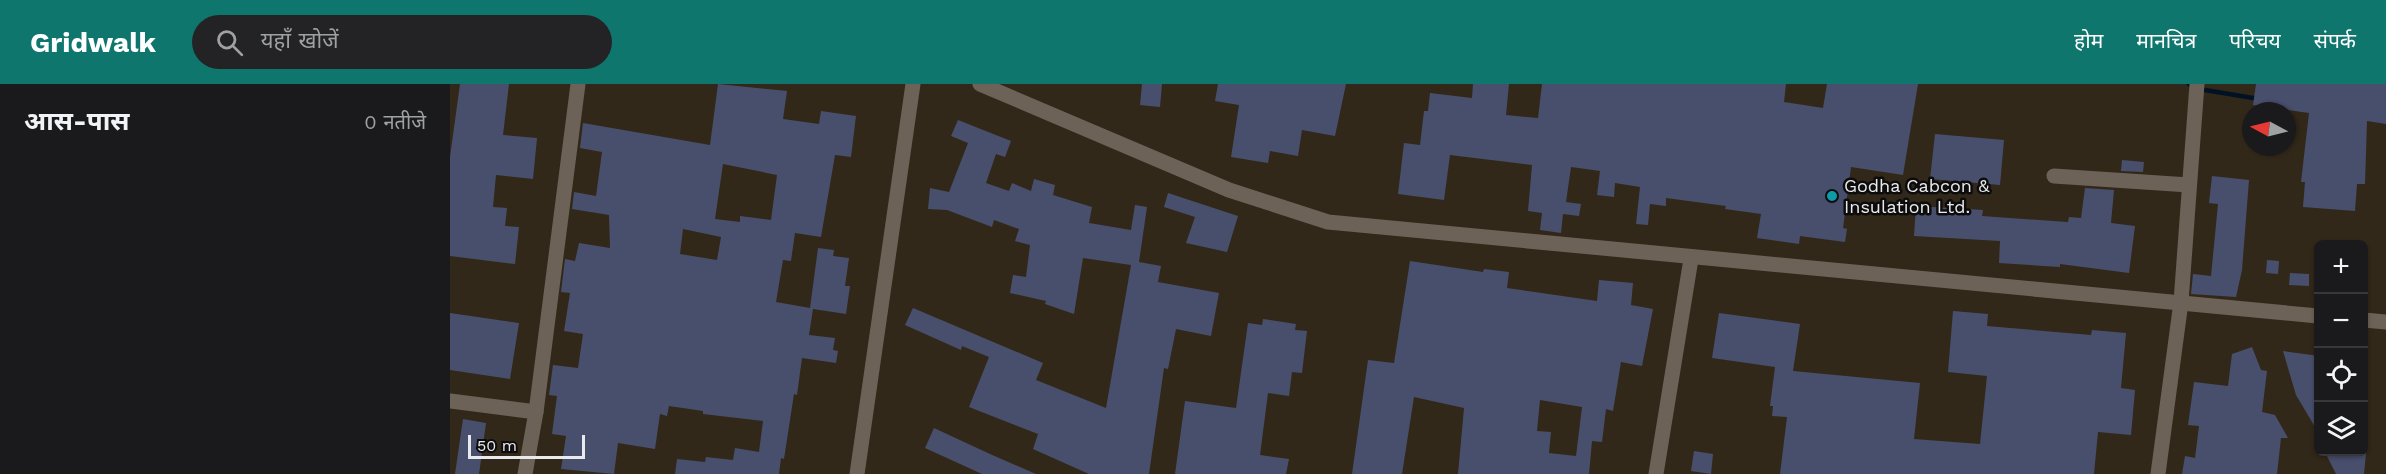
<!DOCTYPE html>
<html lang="hi">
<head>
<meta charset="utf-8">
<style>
  :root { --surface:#1a1a1c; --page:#232325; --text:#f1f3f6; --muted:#9fa1a3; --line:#38383b; --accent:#0f766e }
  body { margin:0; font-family:"Work Sans","Noto Sans Devanagari",sans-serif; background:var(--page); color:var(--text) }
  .controls { position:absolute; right:18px; bottom:18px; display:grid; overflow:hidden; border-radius:9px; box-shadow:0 2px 4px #0004 }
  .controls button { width:54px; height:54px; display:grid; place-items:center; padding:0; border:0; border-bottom:2px solid var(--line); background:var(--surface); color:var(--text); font:30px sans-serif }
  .compass { position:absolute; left:1792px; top:18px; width:54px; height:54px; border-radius:50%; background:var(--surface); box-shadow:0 2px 4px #0004; rotate:277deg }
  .scale { position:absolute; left:18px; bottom:15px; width:117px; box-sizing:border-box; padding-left:6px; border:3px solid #eaeaec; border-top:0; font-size:16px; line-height:21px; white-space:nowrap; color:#eaeaec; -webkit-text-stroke:4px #0c0c0d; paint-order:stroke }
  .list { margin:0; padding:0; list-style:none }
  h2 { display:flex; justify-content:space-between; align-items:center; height:78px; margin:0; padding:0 24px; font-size:26px }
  h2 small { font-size:20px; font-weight:400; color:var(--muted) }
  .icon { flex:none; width:33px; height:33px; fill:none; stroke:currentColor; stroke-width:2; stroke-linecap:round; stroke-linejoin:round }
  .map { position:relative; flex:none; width:1936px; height:390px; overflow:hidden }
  header { display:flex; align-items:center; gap:36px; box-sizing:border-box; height:84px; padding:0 30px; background:var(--accent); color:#fff }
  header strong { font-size:28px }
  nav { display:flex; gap:33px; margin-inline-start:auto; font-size:21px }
  .search { width:420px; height:54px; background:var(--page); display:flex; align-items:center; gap:15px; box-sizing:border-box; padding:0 21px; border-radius:33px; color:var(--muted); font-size:22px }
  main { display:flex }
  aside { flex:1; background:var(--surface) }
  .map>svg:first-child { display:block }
  .industrial { fill:#322819; fill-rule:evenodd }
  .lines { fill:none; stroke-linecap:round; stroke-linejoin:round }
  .stream { stroke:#001223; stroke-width:4.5 }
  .building { fill:#484f6d; fill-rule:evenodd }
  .minor { stroke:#6d6257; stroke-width:15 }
  .culture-dot { fill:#0f9aa8; stroke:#0c0c0d; stroke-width:2 }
  .labels { text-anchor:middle; stroke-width:5; stroke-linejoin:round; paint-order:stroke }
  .poi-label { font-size:18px; fill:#eaeaec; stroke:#0c0c0d; text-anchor:start }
</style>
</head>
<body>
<header>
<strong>Gridwalk</strong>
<div class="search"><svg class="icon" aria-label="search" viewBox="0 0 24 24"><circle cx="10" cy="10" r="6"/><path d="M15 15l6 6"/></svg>यहाँ खोजें</div>
<nav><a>होम</a><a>मानचित्र</a><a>परिचय</a><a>संपर्क</a></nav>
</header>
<main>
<aside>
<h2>आस-पास<small>0 नतीजे</small></h2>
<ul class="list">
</ul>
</aside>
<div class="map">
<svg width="1936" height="390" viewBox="0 0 1936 390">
  <rect width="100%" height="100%" fill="#222225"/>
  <path class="industrial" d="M0 0H1936V390H0ZM1801 27H1837V63H1801ZM1868 160H1914V368H1868Z"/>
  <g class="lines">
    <path class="stream" d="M1739 0 1743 4 1809 15"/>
  </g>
  <g class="building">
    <path d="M10 0H59L53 51 87 54 83 95 46 91 43 123 57 124 55 142 69 143 65 180 0 172V73Z"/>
    <path d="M268 0 337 7 333 35 369 40 371 27 406 32 401 73 385 71 371 153 345 149 341 177 333 176 326 218 360 224 368 164 384 166 383 172 399 174 395 202H400L396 230 363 225 359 251 385 254 383 266 388 267 386 279 352 274 347 311 344 310 334 375 331 374 329 390H225L227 375 255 378 256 373 283 376 285 364 309 368 313 337 253 330V327L219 322 217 332 210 330 205 365 168 359 164 390 111 385 116 352 102 350 107 312 99 311 103 281 128 284 133 250 114 247 120 209 111 208 115 175 125 177 129 159 160 164 159 131 122 125 124 108 146 112 152 68 130 64 133 39 260 61ZM273 80 327 91 321 136 290 132V138L265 135ZM233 145 271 153 267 176 230 170Z"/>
    <path d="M692 0H712L710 23 690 21Z"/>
    <path d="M768 0H896L885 52 852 46 848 72 820 67 818 79 781 73 789 21 765 17Z"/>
    <path d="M1023 0H1059L1056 31 1088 34 1092 0H1336L1334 18 1373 24 1377 0H1468L1453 91 1401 83 1393 144 1397 145 1395 158 1350 152 1349 160 1307 154 1311 130 1275 125 1276 122 1216 114V122L1200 120 1198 141 1186 140 1190 103 1165 99 1164 113 1147 111 1150 87 1121 83 1116 118 1131 120 1129 132 1113 130 1111 149 1090 146 1092 129 1078 127 1082 81 1000 71 994 116 948 110 954 59 970 61 974 27H978L980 9 1022 14Z"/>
    <path d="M1806 0H1936V40L1917 37 1915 100H1907L1905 127 1853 123 1855 98H1851L1859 29 1803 21Z"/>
    <path d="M508 36 561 57 555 73 546 70 536 99 559 107 562 99 581 107 584 95 605 101 603 111 642 123 639 139 681 146 685 121 697 123 689 178 711 182 708 198 769 209 761 252 726 245 718 285 714 284 699 390H639L583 365 588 350 519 323 539 273 512 262 511 266 455 241 463 224 593 279 586 296 656 324 681 181 633 174 624 230 595 220 596 217 560 209 563 191 576 193 580 161 565 157 569 145 544 136 542 143 497 126 478 125 480 104 499 108 518 59 501 52Z"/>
    <path d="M1485 50 1554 56 1550 101 1480 95Z"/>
    <path d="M1672 76 1694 78 1693 88 1671 87Z"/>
    <path d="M1762 92 1799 96 1792 186 1786 213 1741 210 1743 190 1761 192 1768 120 1759 119Z"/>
    <path d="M1635 104 1664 106 1661 139 1685 142 1679 189 1610 180V183L1549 179 1550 157 1464 152 1466 122 1533 126 1532 132 1618 138 1619 133 1631 134Z"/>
    <path d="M718 109 788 132 777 168 736 159 745 133 714 123Z"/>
    <path d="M1817 176 1829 177 1828 190 1816 189Z"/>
    <path d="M960 177 1033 188 1034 185 1059 188 1057 204 1147 217 1149 196 1183 199 1181 221 1203 225 1192 282 1171 278 1163 327 1156 325 1152 358 1142 357 1139 390H1008L1014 324 964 313 952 390H902L918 276 944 279ZM1090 316 1132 323 1126 372 1099 369 1101 348 1087 347Z"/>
    <path d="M1840 189 1859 190V202L1839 201Z"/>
    <path d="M1503 227 1538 230 1537 242 1641 251 1642 246 1676 249 1671 304 1685 306 1681 351 1648 348 1644 390H1330L1337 333 1322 332 1323 322H1320L1325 283 1262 274 1269 229 1350 240 1343 287 1470 299 1464 355 1530 360 1537 292 1498 288Z"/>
    <path d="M0 229 69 239 60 295 0 286Z"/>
    <path d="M813 235 846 240 845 246 857 247 852 289 842 288 839 312 818 309 810 371 839 375 836 390H725L735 317 786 324 798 239 812 241Z"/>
    <path d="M1802 263 1811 286 1817 287 1812 328 1825 331 1838 354H1831L1827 390H1732L1735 372 1745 374 1749 342 1738 341 1744 298 1778 302 1782 270Z"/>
    <path d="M1833 267 1869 272V325L1865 343 1846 311Z"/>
    <path d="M13 335 36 339 29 390H5Z"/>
    <path d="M484 344 540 370 586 390H532L475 364Z"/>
    <path d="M1244 367 1263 370 1261 390 1241 387Z"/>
    <path d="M1875 368 1916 369 1914 390H1886Z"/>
  </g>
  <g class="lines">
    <g class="minor">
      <path d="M530 0 779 106 878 138 1868 232"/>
      <path d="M1604 92 1739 101"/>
      <path d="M1914 236 1936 238"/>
      <path d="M0 317 86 328"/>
      <path d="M75 390 86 328 128 0"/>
      <path d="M407 390 463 0"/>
      <path d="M1206 390 1241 175"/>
      <path d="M1708 390 1731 218 1747 0"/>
    </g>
  </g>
  <circle class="culture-dot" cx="1382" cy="112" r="6"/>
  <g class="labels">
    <g class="poi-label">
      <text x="1394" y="108">Godha Cabcon &amp;<tspan x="1394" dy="21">Insulation Ltd.</tspan></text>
    </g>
  </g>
</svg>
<div class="controls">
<button>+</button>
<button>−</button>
<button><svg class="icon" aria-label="locate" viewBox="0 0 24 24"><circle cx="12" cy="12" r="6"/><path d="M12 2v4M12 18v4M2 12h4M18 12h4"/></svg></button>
<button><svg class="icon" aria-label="layers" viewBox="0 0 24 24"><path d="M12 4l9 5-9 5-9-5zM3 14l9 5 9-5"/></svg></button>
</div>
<svg class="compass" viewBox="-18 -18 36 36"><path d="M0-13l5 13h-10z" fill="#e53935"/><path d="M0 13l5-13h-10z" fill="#9fa1a3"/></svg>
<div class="scale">50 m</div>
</div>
</main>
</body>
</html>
